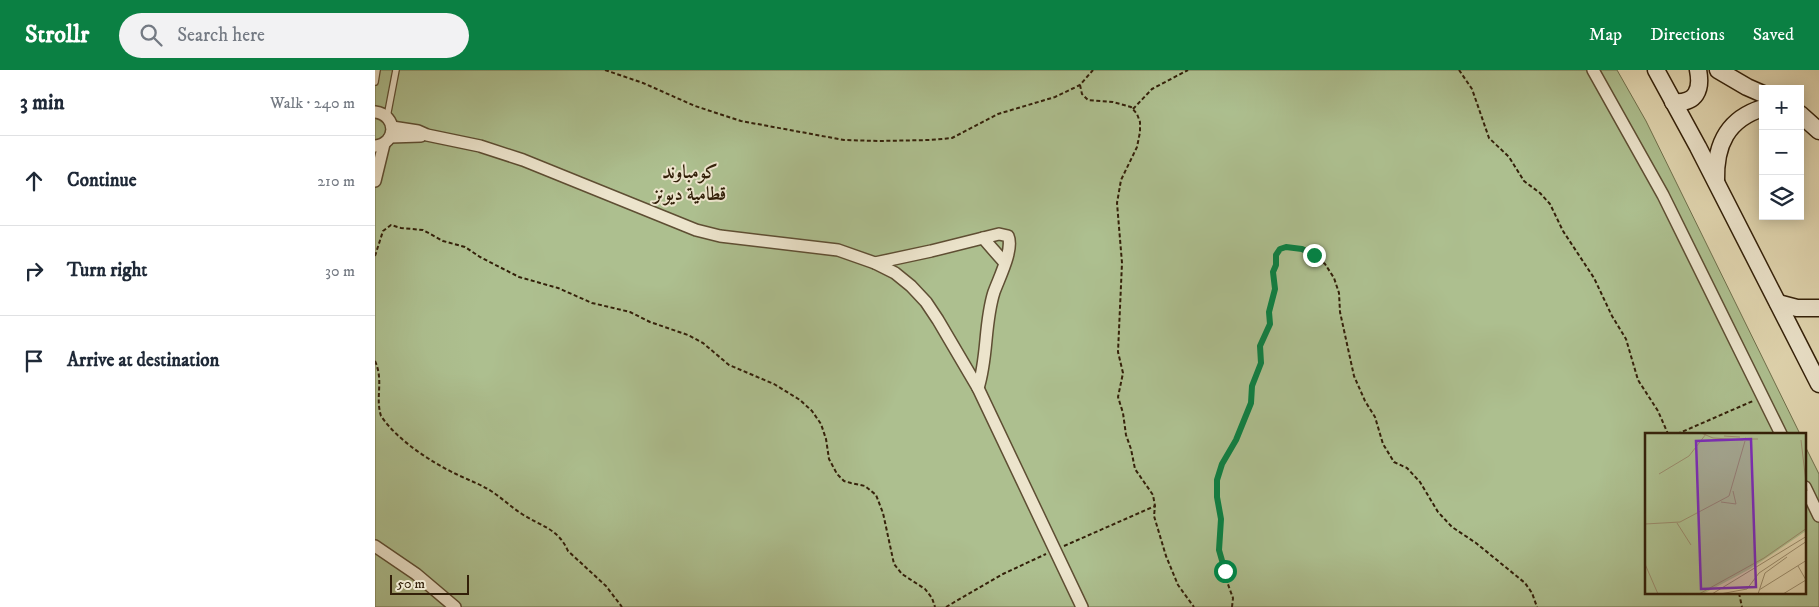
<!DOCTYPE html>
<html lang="en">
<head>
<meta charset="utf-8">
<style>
  :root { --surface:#fff; --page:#f2f2f3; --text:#1f2937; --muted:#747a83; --line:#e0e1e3; --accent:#0b8043 }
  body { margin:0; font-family:"IM FELL DW Pica",Amiri,serif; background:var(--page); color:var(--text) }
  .controls { position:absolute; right:15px; top:15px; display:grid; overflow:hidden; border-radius:0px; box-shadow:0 2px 12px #0003 }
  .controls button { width:45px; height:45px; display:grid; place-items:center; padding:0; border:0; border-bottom:1px solid var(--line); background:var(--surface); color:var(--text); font:25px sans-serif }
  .scale { position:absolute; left:15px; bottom:12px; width:79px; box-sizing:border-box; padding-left:5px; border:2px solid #332009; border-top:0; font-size:14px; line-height:18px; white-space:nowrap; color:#332009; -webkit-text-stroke:4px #ece4cc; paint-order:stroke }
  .stop { position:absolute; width:15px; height:15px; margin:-11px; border:4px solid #0b8043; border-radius:50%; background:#fff }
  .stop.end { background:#0b8043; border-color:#fff; box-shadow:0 1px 5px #0008 }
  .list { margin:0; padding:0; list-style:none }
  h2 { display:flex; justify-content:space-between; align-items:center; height:65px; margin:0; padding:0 20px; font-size:21px }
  h2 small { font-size:16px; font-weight:400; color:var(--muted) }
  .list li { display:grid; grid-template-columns:32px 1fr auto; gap:15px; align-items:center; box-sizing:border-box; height:90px; padding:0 20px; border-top:1px solid var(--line) }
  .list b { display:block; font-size:19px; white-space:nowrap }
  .list em { font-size:16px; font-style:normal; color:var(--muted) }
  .icon { flex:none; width:28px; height:28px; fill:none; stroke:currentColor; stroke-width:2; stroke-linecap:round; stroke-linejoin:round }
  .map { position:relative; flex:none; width:1444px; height:537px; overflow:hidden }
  header { display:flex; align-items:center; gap:30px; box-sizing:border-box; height:70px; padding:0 25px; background:var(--accent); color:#fff }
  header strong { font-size:24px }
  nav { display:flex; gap:28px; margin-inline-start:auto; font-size:18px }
  .search { width:350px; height:45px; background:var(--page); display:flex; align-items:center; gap:12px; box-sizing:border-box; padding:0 18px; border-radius:28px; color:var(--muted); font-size:19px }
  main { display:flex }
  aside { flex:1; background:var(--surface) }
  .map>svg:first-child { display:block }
  .green { fill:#adbf8f; stroke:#70704c }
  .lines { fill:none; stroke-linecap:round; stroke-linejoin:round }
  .lane-casing { stroke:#5e4e33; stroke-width:8 }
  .street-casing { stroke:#5e4e33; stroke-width:14 }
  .secondary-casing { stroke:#332009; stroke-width:19 }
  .path { stroke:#332009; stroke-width:2; stroke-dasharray:4 2.5; stroke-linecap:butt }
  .lane { stroke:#ece4cc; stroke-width:5.5 }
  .street { stroke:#ece4cc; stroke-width:11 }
  .secondary { stroke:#ece4cc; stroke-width:16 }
  .route { stroke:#0b8043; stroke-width:6 }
  .labels { text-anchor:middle; stroke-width:4; stroke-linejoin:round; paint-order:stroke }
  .neighbourhood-label { font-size:19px; font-weight:bold; fill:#332009; stroke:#ece4cc }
  .inset-road { fill:none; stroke:#9b8d6d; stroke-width:1 }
  .view { fill:#7b2cbf; fill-opacity:0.15; stroke:#7b2cbf; stroke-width:2.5 }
  .inset-edge { fill:none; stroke:#332009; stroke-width:2.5 }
</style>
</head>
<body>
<header>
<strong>Strollr</strong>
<div class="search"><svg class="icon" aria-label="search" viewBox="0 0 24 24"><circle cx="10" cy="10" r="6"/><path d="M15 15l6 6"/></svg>Search here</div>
<nav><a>Map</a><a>Directions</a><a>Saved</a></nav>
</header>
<main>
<aside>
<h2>3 min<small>Walk · 240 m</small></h2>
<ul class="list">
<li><svg class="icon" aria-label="ahead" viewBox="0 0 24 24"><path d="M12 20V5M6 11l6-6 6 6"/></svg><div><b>Continue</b></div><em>210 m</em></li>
<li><svg class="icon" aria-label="right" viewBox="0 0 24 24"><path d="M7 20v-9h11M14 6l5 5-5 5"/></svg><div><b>Turn right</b></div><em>30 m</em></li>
<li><svg class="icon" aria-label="arrive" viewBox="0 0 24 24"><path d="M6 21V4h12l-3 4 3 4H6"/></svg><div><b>Arrive at destination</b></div></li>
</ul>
</aside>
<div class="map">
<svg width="1444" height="537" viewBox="0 0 1444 537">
  <rect width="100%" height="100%" fill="#e1d6b0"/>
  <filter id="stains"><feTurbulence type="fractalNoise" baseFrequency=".004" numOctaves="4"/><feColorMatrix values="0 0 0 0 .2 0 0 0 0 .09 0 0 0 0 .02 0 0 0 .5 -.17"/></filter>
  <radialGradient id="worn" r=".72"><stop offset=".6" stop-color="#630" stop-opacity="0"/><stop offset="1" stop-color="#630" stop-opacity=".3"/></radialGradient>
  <path class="green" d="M0 0H1242L1271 51 1425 364H1272V523H1430V376L1444 404V537H0Z"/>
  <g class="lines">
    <g class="lane-casing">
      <g id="lane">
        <path d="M0 12 2 0"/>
        <path d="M12 47 21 0"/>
      </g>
    </g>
    <g class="street-casing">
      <g id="street">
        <path d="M1218 0 1288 125 1406 364"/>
        <path d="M0 42C23 45 22 74 0 76"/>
        <path d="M17 57 43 61 52 65 105 76 148 90 321 160 345 166 463 180 500 193 520 203 536 216 551 232 563 250 603 318 707 537"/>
        <path d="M15 67 46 66"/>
        <path d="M0 111 9 74"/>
        <path d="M608 168 629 192"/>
        <path d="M500 193 556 181 624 164 633 166C639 179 624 208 619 222 609 253 613 287 603 318"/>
        <path d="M1430 417 1444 446"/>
        <path d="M0 476 41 504 80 537"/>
      </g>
    </g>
    <g class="secondary-casing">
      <g id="secondary">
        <path d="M1281 0 1323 77 1444 314"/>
        <path d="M1343 0 1372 17 1388 24"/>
        <path d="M1298 32C1321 34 1327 20 1323 0"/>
        <path d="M1425 44 1444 61"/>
        <path d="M1341 111C1340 75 1352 49 1388 38"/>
        <path d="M1403 233 1422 238H1444"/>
      </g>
    </g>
    <g class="path">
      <path d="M230 0 268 13 320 36 366 51 469 70 504 71 555 70 577 68 623 44 680 27 705 15 718 0"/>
      <path d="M1084 0 1097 19 1114 68 1134 87 1149 111 1165 123 1175 134 1188 161 1219 208 1237 246 1251 269 1263 310 1283 341 1293 364"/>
      <path d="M705 15 707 24 713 30 738 32 756 37 762 44 765 52V62L762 77 746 110 742 133 747 193 743 282 748 303 743 327 748 343 751 365 756 379 760 399 778 425 780 436 779 446 791 486 803 515 819 537"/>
      <path d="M758 39 777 19 813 0"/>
      <path d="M0 186 8 161 16 155 26 158 48 160 68 171 90 177 105 187 144 207 183 218 217 233 255 242 275 252 313 265 328 273 354 295 399 314 425 330 437 341 446 354 451 369 454 389 462 404 469 411 476 413 490 416 501 425 508 443 519 494 527 504 550 519 557 528 560 537"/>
      <path d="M0 291C9 311 0 327 6 346 22 370 56 392 81 404 93 410 105 414 116 421 127 428 136 437 147 444 165 456 183 458 193 481L231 516 247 537"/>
      <path d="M1302 364 1378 331"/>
      <path d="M689 476 780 436"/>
      <path d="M1364 523 1367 537"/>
      <path d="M571 537 628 504 671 484"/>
      <path d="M857 537 858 528 851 509 844 480 846 449 842 427V410L847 394 861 370 876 333 877 316 886 293 885 276 895 254 894 242 900 219 898 202 901 195V185L905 179 911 177 927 179 939 185 950 194 959 208 964 223 965 242 979 306 990 331 1000 347 1008 374 1019 392 1032 398 1045 412 1063 442 1077 457 1101 473 1150 513 1157 523 1162 537"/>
    </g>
    <use href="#lane" class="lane"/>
    <use href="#street" class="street"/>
    <use href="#secondary" class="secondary"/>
  </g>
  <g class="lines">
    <path class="route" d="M850 501 844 480 846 449 842 427V410L847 394 861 370 876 333 877 316 886 293 885 276 895 254 894 242 900 219 898 202 901 195V185L905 179 911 177 927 179 939 185"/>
  </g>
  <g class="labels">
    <g class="neighbourhood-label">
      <text x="315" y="108">كومباوند<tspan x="315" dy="22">قطامية ديونز</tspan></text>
    </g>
  </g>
  <g transform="translate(1270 363)">
    <rect width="161" height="161" fill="#e1d6b0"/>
    <path d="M0 0H161V98L105 136 58 161H0Z" fill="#adbf8f"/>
    <path class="inset-road" d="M56 0 68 5 98 7M79 3 95 4M101 5 98 6H113M156 7 162 58M14 41 44 23 61 1M76 69 91 71 88 58M32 90 46 112M0 91 35 89 84 63 100 8M0 131 13 161M114 157 162 127M54 161 119 125 162 95M67 161 162 103M75 161 102 156 114 140 162 108M113 161 120 140 142 124M138 161 161 147 153 133"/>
    <path class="view" d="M106 6 111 154 56 156 51 8Z"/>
    <rect width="161" height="161" class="inset-edge"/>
  </g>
  <rect width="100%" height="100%" filter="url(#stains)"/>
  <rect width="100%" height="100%" fill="url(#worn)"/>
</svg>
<div class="controls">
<button>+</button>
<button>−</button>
<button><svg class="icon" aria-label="layers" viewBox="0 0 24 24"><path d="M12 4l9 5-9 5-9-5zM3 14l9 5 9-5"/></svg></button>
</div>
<div class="scale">50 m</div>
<div class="stop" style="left:850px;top:501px"></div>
<div class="stop end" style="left:939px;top:185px"></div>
</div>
</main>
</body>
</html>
